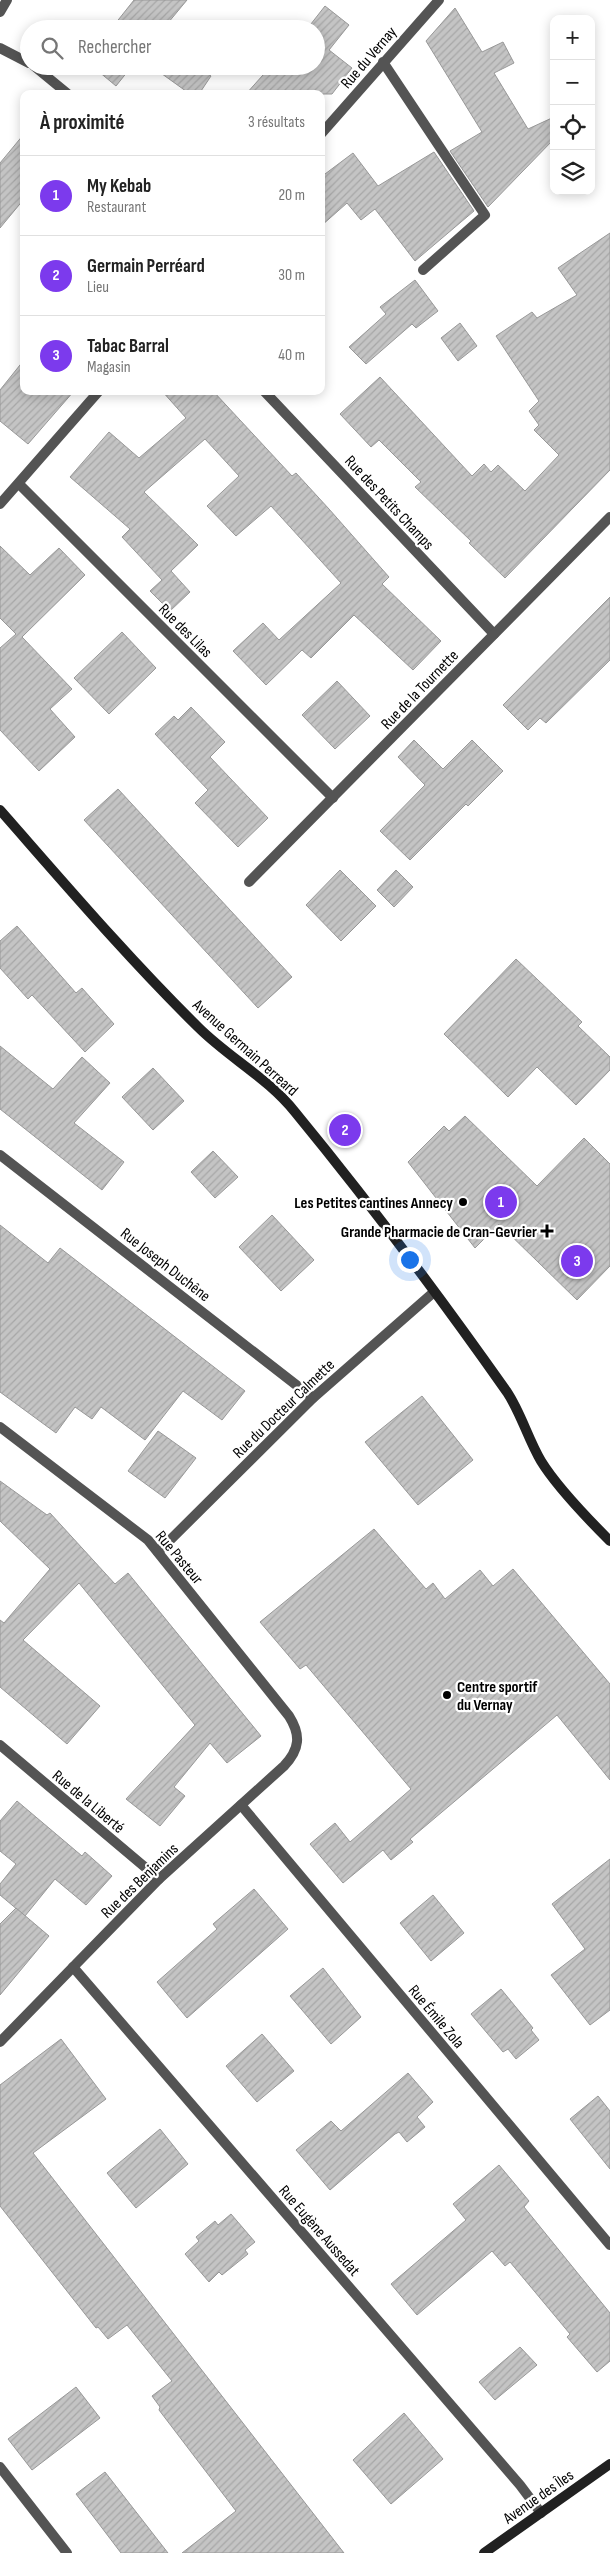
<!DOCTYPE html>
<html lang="fr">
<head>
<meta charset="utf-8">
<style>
  :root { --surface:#fff; --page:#f2f2f2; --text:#222; --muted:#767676; --line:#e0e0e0; --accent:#7c3aed }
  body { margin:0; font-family:"Sofia Sans Condensed",sans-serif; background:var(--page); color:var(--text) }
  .controls { position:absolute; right:15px; top:15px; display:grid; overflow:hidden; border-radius:10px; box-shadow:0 2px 12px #0003 }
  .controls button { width:45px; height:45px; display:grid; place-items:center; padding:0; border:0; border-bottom:1px solid var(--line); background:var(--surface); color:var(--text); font:25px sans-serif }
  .you { position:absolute; left:409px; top:1259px; width:18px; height:18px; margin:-12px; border:4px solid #fff; border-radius:50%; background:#1a73e8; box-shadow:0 0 0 8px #1a73e833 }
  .badge { display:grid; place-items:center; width:32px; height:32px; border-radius:50%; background:var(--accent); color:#fff; font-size:16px; font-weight:700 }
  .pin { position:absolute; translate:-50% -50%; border:2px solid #fff; box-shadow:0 1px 5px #0006 }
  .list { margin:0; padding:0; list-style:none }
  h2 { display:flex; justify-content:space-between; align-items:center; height:65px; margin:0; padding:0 20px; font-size:21px }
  h2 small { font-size:16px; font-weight:400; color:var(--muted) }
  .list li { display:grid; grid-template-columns:32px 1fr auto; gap:15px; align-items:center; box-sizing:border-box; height:80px; padding:0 20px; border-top:1px solid var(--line) }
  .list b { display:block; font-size:19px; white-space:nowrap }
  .list p { margin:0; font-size:16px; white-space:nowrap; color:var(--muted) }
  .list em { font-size:16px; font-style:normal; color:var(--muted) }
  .icon { flex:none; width:28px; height:28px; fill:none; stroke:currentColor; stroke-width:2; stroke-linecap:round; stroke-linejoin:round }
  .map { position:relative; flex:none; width:610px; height:2553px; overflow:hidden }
  .search { position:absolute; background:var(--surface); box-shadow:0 2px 12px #0003; left:20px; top:20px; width:305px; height:55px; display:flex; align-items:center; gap:12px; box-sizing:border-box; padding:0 18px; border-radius:28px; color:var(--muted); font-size:19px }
  .panel { position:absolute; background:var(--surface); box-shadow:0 2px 12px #0003; left:20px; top:90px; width:305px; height:305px; border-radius:10px }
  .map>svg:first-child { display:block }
  .building { fill:url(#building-hatch); stroke:#989898 }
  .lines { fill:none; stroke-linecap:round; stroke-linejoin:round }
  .lane { stroke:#545454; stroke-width:10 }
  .street { stroke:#545454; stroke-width:10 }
  .secondary { stroke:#212121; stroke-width:10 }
  .poi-dot { fill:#000; stroke:#fff; stroke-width:2 }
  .labels { text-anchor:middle; stroke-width:4.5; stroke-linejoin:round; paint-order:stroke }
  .street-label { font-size:16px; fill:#000; stroke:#fff }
  .poi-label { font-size:16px; font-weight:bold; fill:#000; stroke:#fff; text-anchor:end }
</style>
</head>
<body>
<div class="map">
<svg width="610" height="2553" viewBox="0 0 610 2553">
  <defs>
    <pattern id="building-hatch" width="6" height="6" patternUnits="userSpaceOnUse" patternTransform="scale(1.25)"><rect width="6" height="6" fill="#c4c4c4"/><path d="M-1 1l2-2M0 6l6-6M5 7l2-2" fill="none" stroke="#a7a7a7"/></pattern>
  </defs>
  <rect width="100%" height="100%" fill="#fff"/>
  <g class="building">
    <path d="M134 0H187L163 29H111Z"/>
    <path d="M325 6 349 25 329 50 352 68 332 94H246L271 66H316V29H307Z"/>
    <path d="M455 8 482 52 503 42 514 63 494 73 528 129 554 117V139L488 207 450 151 482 132 426 41Z"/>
    <path d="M92 66H132L116 86Z"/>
    <path d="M151 66H197L211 76 199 94H190Z"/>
    <path d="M24 134V199L0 228V163Z"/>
    <path d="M434 152 474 211 415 261 375 209 361 220 347 203 321 226V177L353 153 378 186Z"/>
    <path d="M610 233V470L505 578 469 543 471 541 415 487 421 482 379 440 371 447 340 414 380 377 472 476 484 464 491 472 498 465 525 491 559 455 534 430 539 425 529 411 539 401 496 336 532 312 537 318 577 295 558 268Z"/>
    <path d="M415 280 438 311 416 328 412 324 366 364 349 347 386 314 380 307Z"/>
    <path d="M460 323 477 346 458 361 441 338Z"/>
    <path d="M24 360V391H74L28 444 0 421V390Z"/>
    <path d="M162 391H213L292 476 296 473 329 509 389 577 382 584 441 641 413 670 354 615 311 658 302 650 266 685 233 651 263 623 279 640 341 583 271 506 236 536 207 506 239 476 205 439 144 492 198 545 171 571 190 592 170 611 150 591 162 580 122 537 130 529 70 477 109 432 139 458 186 418Z"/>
    <path d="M0 546 30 575 59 548 85 575 22 637 72 689 50 709 75 737 39 771 0 730V648L16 634 0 618Z"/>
    <path d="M610 597V660L546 723 540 718 528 730 503 705Z"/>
    <path d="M122 632 156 668 109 714 74 678Z"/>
    <path d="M337 681 370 716 335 749 302 715Z"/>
    <path d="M191 707 225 742 210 757 268 818 238 847 195 803 208 790 155 734 174 716 178 720Z"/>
    <path d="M414 740 443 769 472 740 503 771 468 806 466 804 410 860 380 831 425 785 398 757Z"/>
    <path d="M118 789 292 977 258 1008 84 820Z"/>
    <path d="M340 870 376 906 341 941 306 905Z"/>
    <path d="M396 870 413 887 394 907 377 890Z"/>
    <path d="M17 926 76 993 82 988 114 1024 85 1052 32 995 28 999 0 968V941Z"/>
    <path d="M516 959 582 1022 578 1026 610 1057V1070L576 1105 537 1067 508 1097 444 1034Z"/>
    <path d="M0 1046 53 1089 82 1057 110 1083 74 1123 124 1162 102 1190 0 1109Z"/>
    <path d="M153 1068 184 1101 153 1130 122 1097Z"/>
    <path d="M465 1116 537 1186 584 1138 610 1164V1266L577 1300 499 1224 475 1248 408 1162 444 1126 449 1131Z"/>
    <path d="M213 1151 238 1177 215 1198 191 1172Z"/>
    <path d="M272 1215 314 1260 281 1291 239 1247Z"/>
    <path d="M0 1225 48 1263 60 1248 245 1391 222 1420 183 1391 145 1440 101 1407 92 1419 75 1407 56 1433 0 1392Z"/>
    <path d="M422 1396 473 1460 418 1505 365 1442Z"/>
    <path d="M158 1431 196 1458 165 1498 128 1471Z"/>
    <path d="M0 1481 47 1515 50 1513 115 1584 128 1573 261 1736 227 1763 210 1743 174 1787 185 1796 160 1826 126 1799 195 1725 79 1583 23 1640 100 1706 67 1744 0 1687V1620L4 1623 50 1569 0 1521Z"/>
    <path d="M374 1529 426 1589 433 1583 445 1599 480 1570 493 1586 513 1569 610 1684V1780L557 1715 410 1839 413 1842 391 1860 383 1850 343 1883 310 1844 335 1823 350 1842 411 1789 306 1665 300 1669 260 1622Z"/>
    <path d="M17 1801 82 1856 85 1852 112 1876 86 1905 55 1879 25 1916 0 1895V1884L16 1864 0 1851V1821Z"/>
    <path d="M610 1859V2010L590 2025 551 1975 585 1949 552 1904Z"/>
    <path d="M254 1889 288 1929 187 2018 157 1982 217 1929 213 1924Z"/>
    <path d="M433 1895 464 1933 431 1961 400 1923Z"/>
    <path d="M16 1908 49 1936 0 1995V1924Z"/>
    <path d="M323 1968 361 2017 331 2044 290 1996Z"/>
    <path d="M501 1989 533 2028 531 2030 539 2040 516 2059 508 2049 503 2052 471 2014Z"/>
    <path d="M262 2034 294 2071 257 2102 226 2066Z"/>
    <path d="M61 2039 106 2099 33 2153 344 2553H182L236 2511 159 2410 160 2407 152 2396 172 2381 127 2325 108 2339 98 2327 96 2328 0 2206V2085Z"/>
    <path d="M408 2073 433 2102 417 2117 425 2127 407 2142 399 2132 395 2134 330 2190 296 2150 331 2121 341 2131Z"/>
    <path d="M598 2096 610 2111V2169L570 2119Z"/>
    <path d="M160 2129 188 2164 136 2208 107 2173Z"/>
    <path d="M499 2165 529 2201 524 2207 610 2313V2361L597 2372 567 2337 570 2334 510 2262 505 2266 492 2251 417 2315 391 2284 466 2220 453 2204Z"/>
    <path d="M231 2214 255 2242 245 2250 248 2254 222 2275 219 2272 209 2282 185 2254 199 2241 196 2237 215 2221 218 2225Z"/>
    <path d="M520 2347 537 2365 495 2400 479 2382Z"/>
    <path d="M76 2387 100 2418 32 2470 8 2439Z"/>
    <path d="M404 2413 443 2459 391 2504 353 2460Z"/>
    <path d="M105 2472 168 2553H121L99 2524 76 2494Z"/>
  </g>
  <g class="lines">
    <path class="lane" d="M383 62 485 215 423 270"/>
    <g class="street">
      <path d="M0 12 7 0"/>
      <path d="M0 48 29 63"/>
      <path d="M34 66 68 94"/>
      <path d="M321 134 439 0"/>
      <path d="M264 391 494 634"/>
      <path d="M19 484 333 798"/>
      <path d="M0 504 99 391"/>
      <path d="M249 882 610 517"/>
      <path d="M0 1155 313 1398"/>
      <path d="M0 1427 148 1540 289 1716C301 1735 300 1749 284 1766L159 1879 0 2042"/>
      <path d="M158 1552 313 1398 434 1292"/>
      <path d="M0 1745 159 1879"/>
      <path d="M241 1805 610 2245"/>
      <path d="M73 1967 520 2485 541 2513"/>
      <path d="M0 2467 67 2553"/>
    </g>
    <g class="secondary">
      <path d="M0 810C65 884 128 958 198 1027 229 1058 268 1078 295 1112 369 1202 440 1297 507 1392 521 1413 528 1439 541 1461 557 1487 588 1519 610 1541"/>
      <path d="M484 2553 610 2464"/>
    </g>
  </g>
  <g class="poi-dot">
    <circle cx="463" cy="1202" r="5"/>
    <path d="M544.5 1223.5h5v5h5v5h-5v5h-5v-5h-5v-5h5z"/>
    <circle cx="447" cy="1695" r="5"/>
  </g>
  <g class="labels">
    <g class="street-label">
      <text transform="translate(368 57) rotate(-49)" y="6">Rue du Vernay</text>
      <text transform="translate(390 502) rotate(47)" y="6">Rue des Petits Champs</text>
      <text transform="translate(186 630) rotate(45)" y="6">Rue des Lilas</text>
      <text transform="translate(419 689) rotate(-46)" y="6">Rue de la Tournette</text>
      <text transform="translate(246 1047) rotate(42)" y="6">Avenue Germain Perreard</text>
      <text transform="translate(166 1264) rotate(38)" y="6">Rue Joseph Duchêne</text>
      <text transform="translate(283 1408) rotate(-44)" y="6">Rue du Docteur Calmette</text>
      <text transform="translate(180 1557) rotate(50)" y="6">Rue Pasteur</text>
      <text transform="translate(89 1801) rotate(40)" y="6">Rue de la Liberté</text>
      <text transform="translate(139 1880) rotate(-44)" y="6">Rue des Benjamins</text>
      <text transform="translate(437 2016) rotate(50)" y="6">Rue Émile Zola</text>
      <text transform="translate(320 2230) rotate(49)" y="6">Rue Eugène Aussedat</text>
      <text transform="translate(538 2496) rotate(-35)" y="6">Avenue des Îles</text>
    </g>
    <g class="poi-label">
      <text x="453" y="1208">Les Petites cantines Annecy</text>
      <text x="537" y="1237">Grande Pharmacie de Cran-Gevrier</text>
      <text x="457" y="1692" text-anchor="start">Centre sportif<tspan x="457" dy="18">du Vernay</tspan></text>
    </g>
  </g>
</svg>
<div class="controls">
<button>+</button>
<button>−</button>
<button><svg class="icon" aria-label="locate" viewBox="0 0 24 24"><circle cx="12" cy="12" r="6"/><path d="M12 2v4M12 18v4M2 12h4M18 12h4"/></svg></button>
<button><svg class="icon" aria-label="layers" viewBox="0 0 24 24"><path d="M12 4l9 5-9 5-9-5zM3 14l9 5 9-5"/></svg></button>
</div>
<div class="you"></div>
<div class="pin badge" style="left:501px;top:1202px">1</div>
<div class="pin badge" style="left:345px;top:1130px">2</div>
<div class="pin badge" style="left:577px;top:1261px">3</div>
<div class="search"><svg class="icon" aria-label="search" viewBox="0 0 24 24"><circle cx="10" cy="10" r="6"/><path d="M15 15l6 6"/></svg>Rechercher</div>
<section class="panel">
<h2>À proximité<small>3 résultats</small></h2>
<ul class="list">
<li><span class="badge">1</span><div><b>My Kebab</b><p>Restaurant</p></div><em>20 m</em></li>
<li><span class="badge">2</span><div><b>Germain Perréard</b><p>Lieu</p></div><em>30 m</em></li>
<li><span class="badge">3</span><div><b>Tabac Barral</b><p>Magasin</p></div><em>40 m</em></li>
</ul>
</section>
</div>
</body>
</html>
